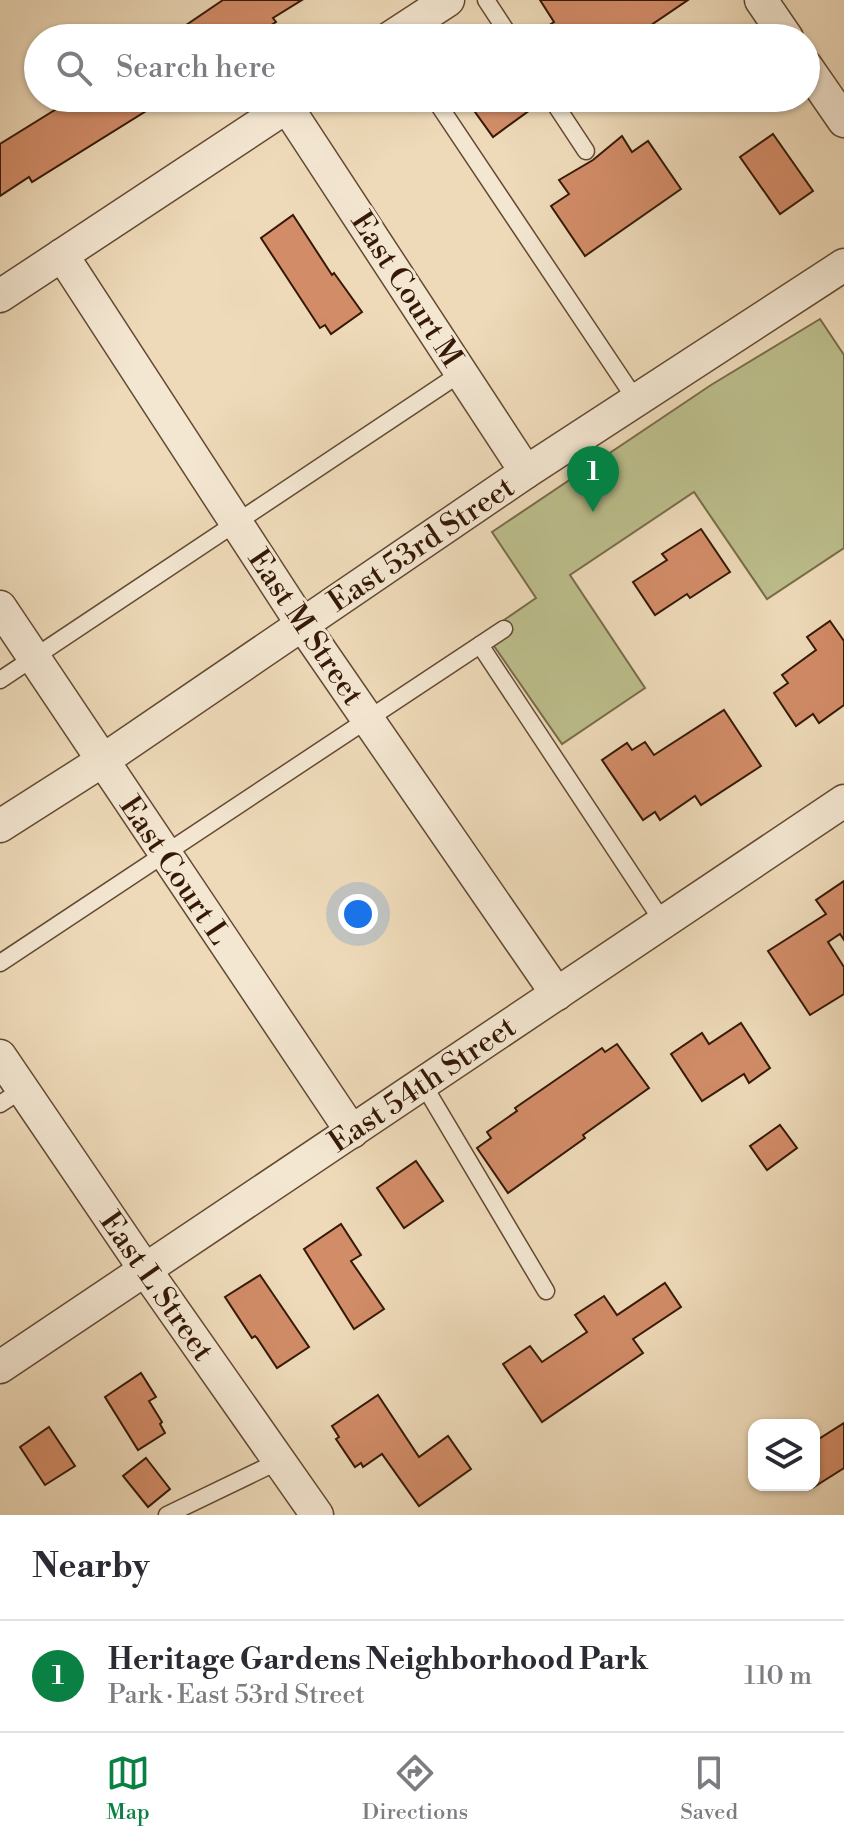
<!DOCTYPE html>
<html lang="en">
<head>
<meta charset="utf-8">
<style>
  :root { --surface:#fff; --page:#f2f2f3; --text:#2b2b33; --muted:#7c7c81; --line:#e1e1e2; --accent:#0b8043 }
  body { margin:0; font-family:"Libre Bodoni",serif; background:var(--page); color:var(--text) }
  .controls { position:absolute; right:24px; bottom:24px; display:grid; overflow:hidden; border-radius:16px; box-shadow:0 2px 6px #0004 }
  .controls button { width:72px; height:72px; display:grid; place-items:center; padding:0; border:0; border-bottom:2px solid var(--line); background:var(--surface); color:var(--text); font:40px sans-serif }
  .you { position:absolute; left:358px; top:914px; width:28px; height:28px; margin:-20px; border:6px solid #fff; border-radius:50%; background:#1a73e8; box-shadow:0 0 0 12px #1a73e833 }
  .badge { display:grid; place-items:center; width:52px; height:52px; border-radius:50%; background:var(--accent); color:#fff; font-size:26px; font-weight:700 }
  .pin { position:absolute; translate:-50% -66px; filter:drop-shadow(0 2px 4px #0008) }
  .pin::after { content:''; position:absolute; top:42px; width:28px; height:24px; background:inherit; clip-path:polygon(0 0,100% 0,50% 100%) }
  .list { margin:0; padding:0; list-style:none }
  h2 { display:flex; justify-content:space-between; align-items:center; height:104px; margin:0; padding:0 32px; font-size:34px }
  h2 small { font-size:26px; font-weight:400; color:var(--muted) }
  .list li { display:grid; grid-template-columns:52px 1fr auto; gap:24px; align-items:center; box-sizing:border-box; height:112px; padding:0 32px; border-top:2px solid var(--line) }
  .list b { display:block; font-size:30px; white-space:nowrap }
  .list p { margin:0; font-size:26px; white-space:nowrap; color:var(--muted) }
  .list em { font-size:26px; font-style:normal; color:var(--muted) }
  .icon { flex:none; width:44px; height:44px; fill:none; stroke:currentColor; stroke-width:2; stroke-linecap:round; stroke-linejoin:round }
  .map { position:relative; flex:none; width:844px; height:1515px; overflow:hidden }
  .search { position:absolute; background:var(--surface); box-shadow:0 2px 6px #0004; left:24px; right:24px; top:24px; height:88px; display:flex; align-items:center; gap:20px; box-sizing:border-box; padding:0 28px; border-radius:44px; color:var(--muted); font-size:30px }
  .sheet { height:216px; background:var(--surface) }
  nav { display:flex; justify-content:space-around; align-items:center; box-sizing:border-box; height:112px; border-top:2px solid var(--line); background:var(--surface); font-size:22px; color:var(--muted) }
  nav a { display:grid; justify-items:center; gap:4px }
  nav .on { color:var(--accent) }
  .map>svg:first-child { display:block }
  .green { fill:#bcbe8c; stroke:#786c49; stroke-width:2 }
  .building { fill:#d28c68; stroke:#351906; stroke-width:2 }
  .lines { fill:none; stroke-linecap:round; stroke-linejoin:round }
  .service-casing { stroke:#634933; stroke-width:19 }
  .minor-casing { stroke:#634933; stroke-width:35 }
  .service { stroke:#f4e7d2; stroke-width:16 }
  .minor { stroke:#f4e7d2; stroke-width:32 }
  .labels { text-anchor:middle; stroke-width:6; stroke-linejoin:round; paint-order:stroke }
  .street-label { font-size:30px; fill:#351906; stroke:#f4e7d2 }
</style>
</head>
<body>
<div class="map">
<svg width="844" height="1515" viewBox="0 0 844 1515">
  <rect width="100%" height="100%" fill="#eedab9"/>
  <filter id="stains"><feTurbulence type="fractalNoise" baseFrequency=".0025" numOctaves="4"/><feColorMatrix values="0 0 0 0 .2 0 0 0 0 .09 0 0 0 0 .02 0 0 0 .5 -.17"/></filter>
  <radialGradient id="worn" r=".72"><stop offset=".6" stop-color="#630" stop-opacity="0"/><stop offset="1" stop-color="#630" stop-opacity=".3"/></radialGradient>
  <path class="green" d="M820 319 844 355V548L767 599 694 492 570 575 645 688 562 744 485 633 536 598 492 532 711 385Z"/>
  <g class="building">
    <path d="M223 0H302L273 18 276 22 255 35 253 32 249 35 246 30 234 38H167Z"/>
    <path d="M540 0H688L632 38H529L554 22Z"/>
    <path d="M52 98H167L32 182 29 177 0 196V144L58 108Z"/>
    <path d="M465 98H540L541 102 493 137Z"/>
    <path d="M773 134 813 191 780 214 740 157Z"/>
    <path d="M622 136 632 152 648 141 681 189 585 256 551 206 569 194 559 180 593 160Z"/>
    <path d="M293 215 332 275 334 273 362 312 331 334 325 325 320 328 261 238Z"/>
    <path d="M701 529 730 572 690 598 687 594 655 615 633 582 667 560 662 554Z"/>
    <path d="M830 621 844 641V705L819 723 813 714 796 726 774 693 788 683 782 675 816 650 807 637Z"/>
    <path d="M724 710 761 766 701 805 695 796 660 820 655 812 643 820 602 760 627 743 632 750 645 742 654 755Z"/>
    <path d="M844 881V940L840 934 828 942 844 967V994L810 1015 768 951 826 914 816 900Z"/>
    <path d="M741 1023 770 1068 749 1083 744 1074 702 1101 671 1054 702 1033 709 1044Z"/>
    <path d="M617 1044 649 1088 583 1135 585 1138 508 1193 477 1148 491 1138 487 1132 517 1111 515 1108 602 1048 605 1052Z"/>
    <path d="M780 1125 797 1148 767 1170 750 1146Z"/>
    <path d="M416 1161 443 1201 404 1228 377 1188Z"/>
    <path d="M341 1224 361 1255 351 1261 384 1309 354 1329 304 1249Z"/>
    <path d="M260 1275 309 1347 277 1368 257 1338 255 1336 252 1338 225 1297Z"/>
    <path d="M665 1283 681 1307 633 1339 643 1353 542 1422 503 1364 530 1346 542 1362 587 1332 575 1315 604 1296 617 1315Z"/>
    <path d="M141 1373 156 1397 149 1401 162 1422 160 1424 165 1433 138 1450 105 1397Z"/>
    <path d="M378 1395 419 1457 448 1436 471 1469 419 1506 382 1454 363 1467 361 1463 355 1467 336 1439 339 1437 332 1426Z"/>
    <path d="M844 1423V1468L814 1487V1442Z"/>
    <path d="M49 1427 75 1466 45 1485 20 1447Z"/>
    <path d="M146 1458 170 1489 148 1507 123 1476Z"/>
  </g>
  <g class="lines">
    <g class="service-casing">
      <g id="service">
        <path d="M486 0 511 38"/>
        <path d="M434 98 636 400"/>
        <path d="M551 98 586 151"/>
        <path d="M480 645 663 922"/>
        <path d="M0 680 461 373"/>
        <path d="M0 963 504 629"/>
        <path d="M423 1084 546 1291"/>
        <path d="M0 1104 23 1089"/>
        <path d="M167 1515 279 1461"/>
      </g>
    </g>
    <g class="minor-casing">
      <g id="minor">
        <path d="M761 0 787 38"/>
        <path d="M390 38 448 0"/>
        <path d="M806 66 844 121"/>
        <path d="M287 107 526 472"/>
        <path d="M62 255 302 624 557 994"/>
        <path d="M0 296 300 98"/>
        <path d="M0 607 352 1132"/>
        <path d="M0 826 102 761 526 472 844 265"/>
        <path d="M0 1056 146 1271 317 1515"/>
        <path d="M0 1367 844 801"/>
      </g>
    </g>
    <use href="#service" class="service"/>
    <use href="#minor" class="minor"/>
  </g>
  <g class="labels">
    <g class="street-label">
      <text transform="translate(407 289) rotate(57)" y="10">East Court M</text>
      <text transform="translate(421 544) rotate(-34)" y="10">East 53rd Street</text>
      <text transform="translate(306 627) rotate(56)" y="10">East M Street</text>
      <text transform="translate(175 870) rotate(56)" y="10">East Court L</text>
      <text transform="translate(422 1084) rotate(-34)" y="10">East 54th Street</text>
      <text transform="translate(157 1286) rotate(55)" y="10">East L Street</text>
    </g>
  </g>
  <rect width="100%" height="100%" filter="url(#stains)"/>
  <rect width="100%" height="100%" fill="url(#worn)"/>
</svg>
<div class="controls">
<button><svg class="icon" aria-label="layers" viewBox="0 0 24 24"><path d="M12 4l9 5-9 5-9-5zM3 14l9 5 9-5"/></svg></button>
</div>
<div class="you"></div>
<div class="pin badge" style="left:593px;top:512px">1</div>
<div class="search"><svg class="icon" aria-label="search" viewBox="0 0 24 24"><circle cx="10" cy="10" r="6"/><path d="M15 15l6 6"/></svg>Search here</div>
</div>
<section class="sheet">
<h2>Nearby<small></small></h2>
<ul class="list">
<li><span class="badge">1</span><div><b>Heritage Gardens Neighborhood Park</b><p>Park · East 53rd Street</p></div><em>110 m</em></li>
</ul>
</section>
<nav>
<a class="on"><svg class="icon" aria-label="map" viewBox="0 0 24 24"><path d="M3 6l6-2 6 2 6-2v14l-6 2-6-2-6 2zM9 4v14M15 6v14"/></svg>Map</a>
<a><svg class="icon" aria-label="directions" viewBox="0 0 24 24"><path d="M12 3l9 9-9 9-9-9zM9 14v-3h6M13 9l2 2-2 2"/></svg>Directions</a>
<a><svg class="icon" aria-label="saved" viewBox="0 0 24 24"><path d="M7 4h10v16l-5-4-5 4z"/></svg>Saved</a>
</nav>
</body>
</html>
